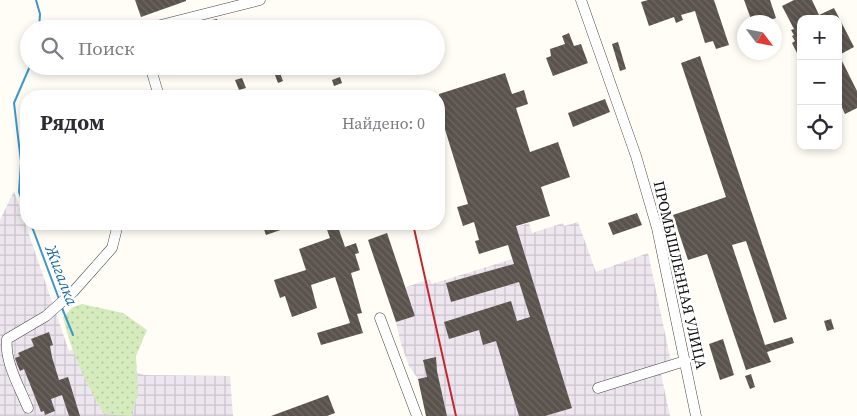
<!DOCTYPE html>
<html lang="ru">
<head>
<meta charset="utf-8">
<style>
  :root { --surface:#fff; --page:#f7f7f7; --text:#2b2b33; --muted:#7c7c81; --line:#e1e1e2 }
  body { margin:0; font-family:"Source Serif 4",serif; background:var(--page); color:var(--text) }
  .controls { position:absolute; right:15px; top:15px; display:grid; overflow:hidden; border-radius:10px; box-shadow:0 2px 8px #0003 }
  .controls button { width:45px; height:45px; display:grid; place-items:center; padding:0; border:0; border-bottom:1px solid var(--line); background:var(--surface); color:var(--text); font:25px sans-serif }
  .compass { position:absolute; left:737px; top:15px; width:45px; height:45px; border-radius:50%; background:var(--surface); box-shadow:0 2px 8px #0003; rotate:122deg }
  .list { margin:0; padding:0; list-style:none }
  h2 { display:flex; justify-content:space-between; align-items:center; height:65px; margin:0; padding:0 20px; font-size:21px }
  h2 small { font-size:16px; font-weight:400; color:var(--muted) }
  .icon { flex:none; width:28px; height:28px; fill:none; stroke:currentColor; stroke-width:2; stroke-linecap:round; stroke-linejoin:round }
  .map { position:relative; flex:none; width:857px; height:416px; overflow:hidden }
  .search { position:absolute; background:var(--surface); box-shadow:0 2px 8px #0003; left:20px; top:20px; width:425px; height:55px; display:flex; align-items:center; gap:12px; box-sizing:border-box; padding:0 18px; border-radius:28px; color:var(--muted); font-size:19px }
  .panel { position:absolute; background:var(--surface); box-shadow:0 2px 8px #0003; left:20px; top:90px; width:425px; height:140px; border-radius:20px }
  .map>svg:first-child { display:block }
  .industrial { fill:url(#industrial-grid) }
  .grass { fill:url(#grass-dots) }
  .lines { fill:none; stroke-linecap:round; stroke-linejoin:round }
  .stream { stroke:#3f96cf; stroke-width:2 }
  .building { fill:url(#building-back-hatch) }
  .minor-casing { stroke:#444; stroke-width:11 }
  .minor { stroke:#fff; stroke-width:10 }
  .rail { stroke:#c4262e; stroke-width:2 }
  .labels { text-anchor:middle; stroke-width:5; stroke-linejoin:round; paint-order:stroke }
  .street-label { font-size:15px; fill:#111; stroke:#fff }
  .water-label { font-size:16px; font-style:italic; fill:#1768a6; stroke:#fff }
</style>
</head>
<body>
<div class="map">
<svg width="857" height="416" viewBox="0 0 857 416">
  <defs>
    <pattern id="industrial-grid" width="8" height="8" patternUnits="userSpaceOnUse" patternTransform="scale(1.25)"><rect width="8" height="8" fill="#eee6ef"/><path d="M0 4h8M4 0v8" fill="none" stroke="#cbc4cc"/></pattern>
    <pattern id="grass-dots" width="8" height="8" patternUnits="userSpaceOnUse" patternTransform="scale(1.25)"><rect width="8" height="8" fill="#d5ebbd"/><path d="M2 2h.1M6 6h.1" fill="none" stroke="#b6c8a1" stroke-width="1.8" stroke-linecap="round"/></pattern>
    <pattern id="building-back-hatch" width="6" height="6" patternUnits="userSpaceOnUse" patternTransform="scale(1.25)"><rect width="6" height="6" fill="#5a524d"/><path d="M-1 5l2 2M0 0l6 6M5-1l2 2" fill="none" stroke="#6d6662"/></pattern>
  </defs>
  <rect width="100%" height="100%" fill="#fffdf5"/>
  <g class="industrial">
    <path d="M14 191 69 351 93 341 132 371 144 375 230 376 233 416H0V220Z"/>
    <path d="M578 222 596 272 648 253 673 371 661 374 670 416H447L438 375 418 379 409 366 401 344 396 322 415 316 406 287 430 279 432 284 512 259 503 231 529 223 532 233 563 223 564 226Z"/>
  </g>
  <path class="grass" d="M82 304 123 313 147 330 136 356 138 393 132 416 104 414C86 384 71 352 63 317L73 307Z"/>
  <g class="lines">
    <g class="stream">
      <path d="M36 0 40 14 39 29"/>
      <path d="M26 211 19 192 21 162 14 103 30 66"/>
      <path d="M31 224 59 299"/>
      <path d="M62 308 73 335"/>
    </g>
  </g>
  <g class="building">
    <path d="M135 0H186V1L141 17Z"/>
    <path d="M648 0H714L729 45 716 49 713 41 705 43 695 11 681 15 683 20 676 23 674 17 649 26 641 2Z"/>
    <path d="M744 0H770L776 18 764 22H752Z"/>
    <path d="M794 0H812L819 15 834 8 854 47 839 55 857 91V108L845 114 838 99V19H801V61L792 43 795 41 792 36 794 35 791 30 794 29 782 6Z"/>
    <path d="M217 19 221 29H214L212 20Z"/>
    <path d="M314 20 317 27 303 29 302 24Z"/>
    <path d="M569 33 574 46 581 44 588 63 553 76 546 58 551 56 550 49 565 44 562 36Z"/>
    <path d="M618 42 626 69 620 71 612 44Z"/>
    <path d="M700 56 787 319 774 323 746 241 732 245 765 345 792 337 794 343 767 352 771 362 746 370 707 254 688 260 673 215 726 197 681 63Z"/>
    <path d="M259 66H278L279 67 262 73Z"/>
    <path d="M280 73 283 81 278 83 275 75Z"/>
    <path d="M505 73 512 94 524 90 528 104 516 108 530 152 558 142 570 177 541 187 550 216 516 226 572 408 545 416H519L496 341 483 345 479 330 449 339 444 322 511 301 517 321 530 317 519 282 451 302 446 283 514 264 508 245 479 254 475 241 479 240 474 222 463 226 457 207 468 204 439 110V94Z"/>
    <path d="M340 77 342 83 334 86 332 80Z"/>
    <path d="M242 78 246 88 239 90 235 80Z"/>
    <path d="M605 99 610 112 573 127 568 113Z"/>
    <path d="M637 213 642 225 613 235 608 223Z"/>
    <path d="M262 224H295V225L266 235Z"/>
    <path d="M325 224H337L345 247 356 243 359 253 355 254 360 270 351 273 362 313 357 314 363 333 321 345 317 333 350 323 335 277 311 285 317 308 292 317 285 296 280 298 274 280 306 270 299 249 330 238Z"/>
    <path d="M387 233 415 316 396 322 368 240Z"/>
    <path d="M831 319 834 329 827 331 824 321Z"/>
    <path d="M49 332 53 345 50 346 52 357 59 380 68 377 80 416H69L62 395 51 399 55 411 45 415 44 411 41 412 24 369 20 371 17 364 15 358 20 356 18 353 34 346 31 339Z"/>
    <path d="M723 339 734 375 720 380 709 344Z"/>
    <path d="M436 357 437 371 447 416H426L418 379 427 377 423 360Z"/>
    <path d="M751 374 755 387 750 389 745 376Z"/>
    <path d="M328 395 335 413 327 416H271Z"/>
  </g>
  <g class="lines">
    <g class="minor-casing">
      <g id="minor">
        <path d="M581 0 636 156 657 228 696 416"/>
        <path d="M145 29 260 0"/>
        <path d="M150 66 159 96"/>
        <path d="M380 318 417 416"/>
        <path d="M598 388 685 361"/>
        <path d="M28 408C20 388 4 361 7 339L46 316 73 292 112 248 118 224"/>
      </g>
    </g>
    <use href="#minor" class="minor"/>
    <path class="rail" d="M413 224 456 416"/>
  </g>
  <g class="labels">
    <g class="street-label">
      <text transform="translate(680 275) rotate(77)" y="5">ПРОМЫШЛЕННАЯ УЛИЦА</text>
    </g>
    <g class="water-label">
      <text transform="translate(62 275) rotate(69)" y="6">Жигалка</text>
    </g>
  </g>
</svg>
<div class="controls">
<button>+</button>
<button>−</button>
<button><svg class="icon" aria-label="locate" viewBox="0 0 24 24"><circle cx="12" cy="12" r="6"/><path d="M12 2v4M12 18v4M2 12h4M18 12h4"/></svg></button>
</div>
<svg class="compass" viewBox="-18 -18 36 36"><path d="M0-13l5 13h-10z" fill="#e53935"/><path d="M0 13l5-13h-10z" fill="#7c7c81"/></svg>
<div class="search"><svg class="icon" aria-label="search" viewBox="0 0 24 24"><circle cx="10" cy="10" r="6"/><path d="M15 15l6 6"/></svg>Поиск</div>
<section class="panel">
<h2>Рядом<small>Найдено: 0</small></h2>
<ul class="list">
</ul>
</section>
</div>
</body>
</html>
